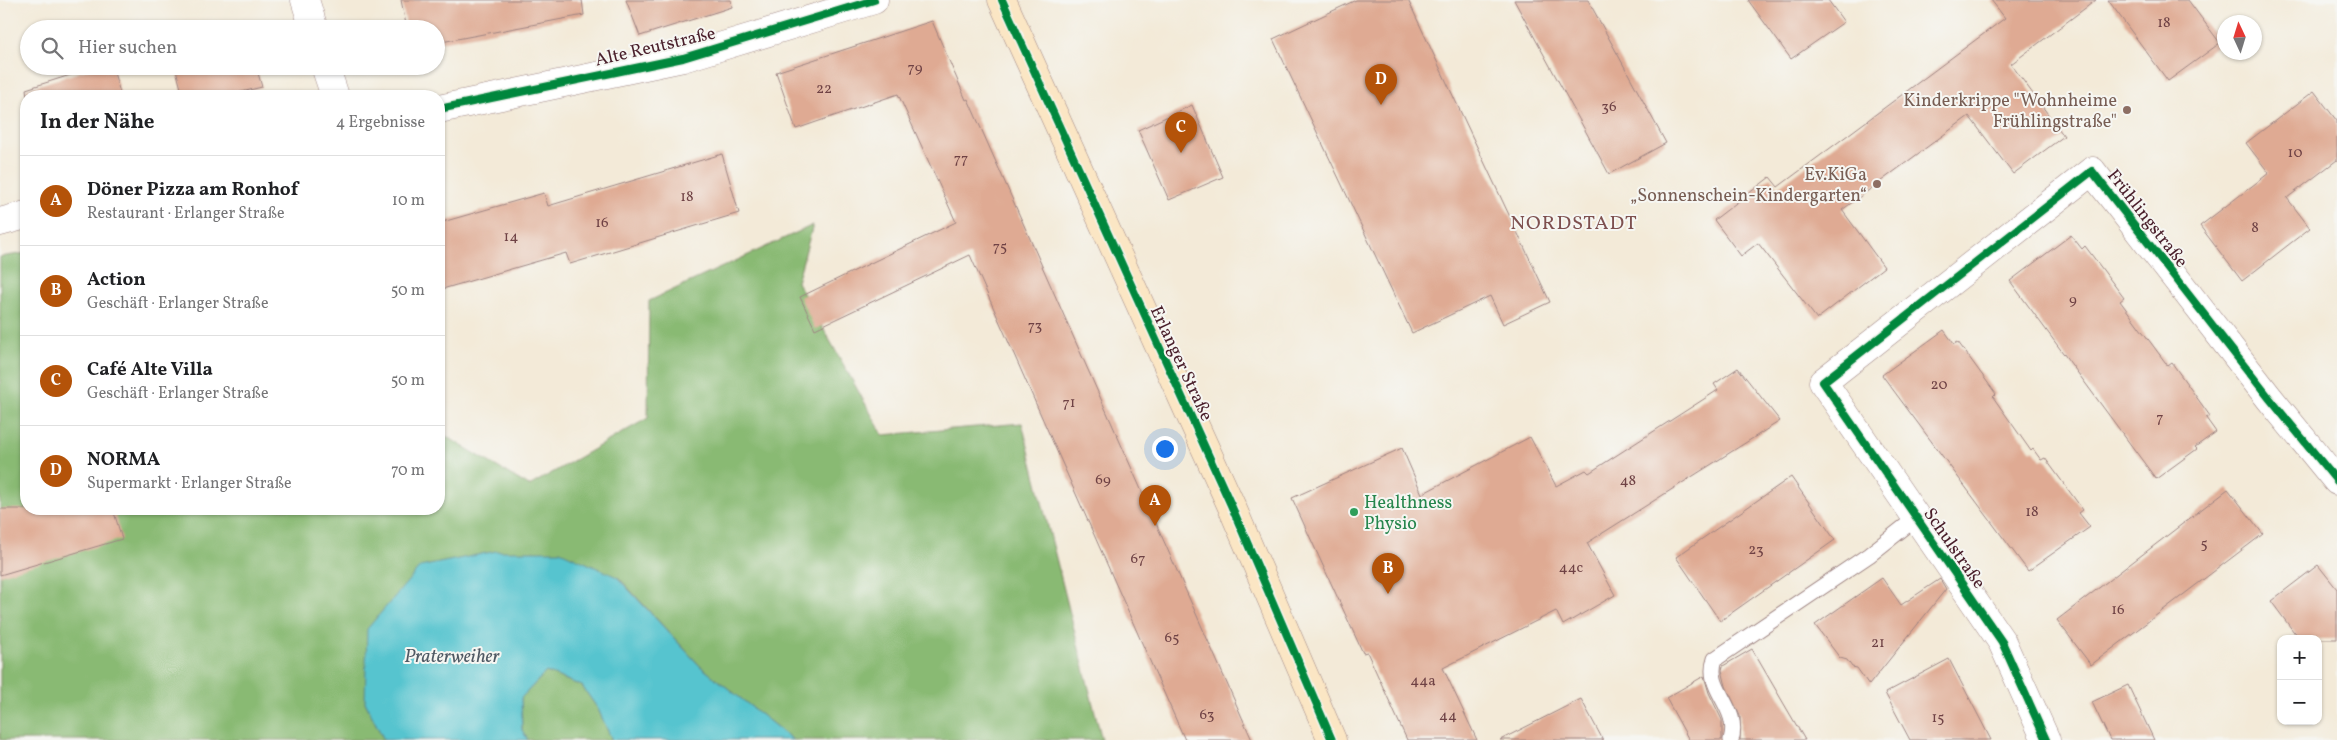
<!DOCTYPE html>
<html lang="de">
<head>
<meta charset="utf-8">
<style>
  :root { --surface:#fff; --page:#f6f6f6; --text:#202124; --muted:#757577; --line:#e0e0e0; --accent:#b45309 }
  body { margin:0; font-family:Vollkorn,serif; background:var(--page); color:var(--text) }
  .controls { position:absolute; right:15px; bottom:15px; display:grid; overflow:hidden; border-radius:10px; box-shadow:0 1px 4px #0004 }
  .controls button { width:45px; height:45px; display:grid; place-items:center; padding:0; border:0; border-bottom:1px solid var(--line); background:var(--surface); color:var(--text); font:25px sans-serif }
  .compass { position:absolute; left:2217px; top:15px; width:45px; height:45px; border-radius:50%; background:var(--surface); box-shadow:0 1px 4px #0004; rotate:356deg }
  .you { position:absolute; left:1164px; top:448px; width:18px; height:18px; margin:-12px; border:4px solid #fff; border-radius:50%; background:#1a73e8; box-shadow:0 0 0 8px #1a73e833 }
  .badge { display:grid; place-items:center; width:32px; height:32px; border-radius:50%; background:var(--accent); color:#fff; font-size:16px; font-weight:700 }
  .pin { position:absolute; translate:-50% -41px; filter:drop-shadow(0 1px 2px #0008) }
  .pin::after { content:''; position:absolute; top:26px; width:18px; height:15px; background:inherit; clip-path:polygon(0 0,100% 0,50% 100%) }
  .list { margin:0; padding:0; list-style:none }
  h2 { display:flex; justify-content:space-between; align-items:center; height:65px; margin:0; padding:0 20px; font-size:21px }
  h2 small { font-size:16px; font-weight:400; color:var(--muted) }
  .list li { display:grid; grid-template-columns:32px 1fr auto; gap:15px; align-items:center; box-sizing:border-box; height:90px; padding:0 20px; border-top:1px solid var(--line) }
  .list b { display:block; font-size:19px; white-space:nowrap }
  .list p { margin:0; font-size:16px; white-space:nowrap; color:var(--muted) }
  .list em { font-size:16px; font-style:normal; color:var(--muted) }
  .icon { flex:none; width:28px; height:28px; fill:none; stroke:currentColor; stroke-width:2; stroke-linecap:round; stroke-linejoin:round }
  .map { position:relative; flex:none; width:2337px; height:740px; overflow:hidden }
  .search { position:absolute; background:var(--surface); box-shadow:0 1px 4px #0004; left:20px; top:20px; width:425px; height:55px; display:flex; align-items:center; gap:12px; box-sizing:border-box; padding:0 18px; border-radius:28px; color:var(--muted); font-size:19px }
  .panel { position:absolute; background:var(--surface); box-shadow:0 1px 4px #0004; left:20px; top:90px; width:425px; height:425px; border-radius:20px }
  .map>svg:first-child { display:block }
  .forest { fill:#89ba73; stroke:#6a6c4f }
  .water { fill:#57c4cf; stroke:#50727d }
  .building { fill:#dfaa93 }
  .lines { fill:none; stroke-linecap:round; stroke-linejoin:round }
  .lane-casing { stroke:#9e8482; stroke-width:17 }
  .street-casing { stroke:#9e8482; stroke-width:29 }
  .secondary-casing { stroke:#9e8482; stroke-width:29 }
  .lane { stroke:#fff; stroke-width:15 }
  .street { stroke:#fff; stroke-width:28 }
  .secondary { stroke:#fbe6c4; stroke-width:28 }
  .cycleway-casing { stroke:#f6f6f2; stroke-width:11 }
  .cycleway { stroke:#00873e; stroke-width:8 }
  .education-dot { fill:#8d6e63; stroke:#f6f6f2; stroke-width:2 }
  .leisure-dot { fill:#2e9e5b; stroke:#f6f6f2; stroke-width:2 }
  .labels { text-anchor:middle; stroke-width:4; stroke-linejoin:round; paint-order:stroke }
  .number-label { font-size:15px; fill:#6f4245 }
  .street-label { font-size:18px; fill:#4a1f2b; stroke:#f6f6f2 }
  .education-label { font-size:18px; fill:#785e54; stroke:#f6f6f2; text-anchor:end }
  .leisure-label { font-size:18px; fill:#27864d; stroke:#f6f6f2; text-anchor:start }
  .water-label { font-size:19px; font-style:italic; fill:#4f5964; stroke:#f6f6f2 }
  .quarter-label { font-size:20px; letter-spacing:1px; fill:#7e504f; stroke:#f6f6f2 }
</style>
</head>
<body>
<div class="map">
<svg width="2337" height="740" viewBox="0 0 2337 740">
  <rect width="100%" height="100%" fill="#f6f6f2"/>
  <filter id="ink" filterUnits="userSpaceOnUse"><feTurbulence type="fractalNoise" baseFrequency=".02" numOctaves="2"/><feDisplacementMap in="SourceGraphic" scale="10" xChannelSelector="R" yChannelSelector="G"/><feConvolveMatrix kernelMatrix="1 2 1 2 8 2 1 2 1" color-interpolation-filters="sRGB"/></filter>
  <filter id="wash" filterUnits="userSpaceOnUse"><feTurbulence type="fractalNoise" baseFrequency=".0096" numOctaves="4" result="noise"/><feDisplacementMap in="SourceGraphic" scale="20" xChannelSelector="R" yChannelSelector="G"/><feGaussianBlur stdDeviation="1.12" result="paint"/><feColorMatrix in="noise" values="0 0 0 0 0 0 0 0 0 0 0 0 0 0 0 0 0 1.4 0 .05"/><feComposite in="paint" operator="in"/></filter>
  <g filter="url(#wash)">
    <rect width="100%" height="100%" fill="#f3ead8"/>
    <g class="forest">
      <path d="M813 225 797 282 883 435 1022 423 1102 740H793L700 666 618 577 365 702 384 740H0V257L26 253V509H439V432L529 486 648 418 649 301Z"/>
      <path d="M546 672 582 686 598 709 612 740H528L522 731 521 698Z"/>
    </g>
    <path class="water" d="M496 551H560L617 577 700 666 793 740H612L598 709 582 686 546 672 521 698 522 730 528 740H384L365 702 367 629 420 567Z"/>
    <g id="blocks">
      <g class="building">
        <path d="M401 0H582L584 15 436 43V29H407Z"/>
        <path d="M626 0H731L732 7 640 36Z"/>
        <path d="M1356 0H1408L1550 302 1503 324 1490 296 1412 333 1273 39Z"/>
        <path d="M1514 0H1588L1666 143 1609 174Z"/>
        <path d="M1748 0H1828L1844 22 1791 59Z"/>
        <path d="M1991 0H2096L2011 64 2064 136 2013 174 1969 116 1842 210 1884 267 1817 319 1758 243 1741 256 1714 220 1770 177 1778 187 2005 18Z"/>
        <path d="M2108 0H2188L2220 43 2168 81Z"/>
        <path d="M932 21 966 100 968 99 1252 740H1185L970 255 815 329 800 297 956 222 898 94 796 129 776 72Z"/>
        <path d="M99 66H112L121 96H27L26 89Z"/>
        <path d="M175 66H256L262 87 225 96H183Z"/>
        <path d="M2314 91 2337 121V160L2287 198 2310 228 2242 281 2200 226 2269 173 2246 143Z"/>
        <path d="M1192 105 1223 177 1169 200 1138 130Z"/>
        <path d="M722 154 739 213 570 264 566 253 439 290V223L544 193 548 206Z"/>
        <path d="M2071 235 2082 249 2085 246 2124 298 2120 301 2168 366 2172 363 2210 416 2206 418 2216 432 2195 447 2197 449 2156 479 2010 281Z"/>
        <path d="M1944 330 1954 344 1958 342 1996 394 1993 397 2031 451 2033 449 2041 460 2045 458 2083 510 2079 513 2090 527 2028 571 1882 375Z"/>
        <path d="M1738 368 1780 421 1587 543 1615 595 1563 625 1556 611 1443 668 1477 740H1407L1367 652 1363 653 1292 498 1402 448 1422 494 1530 437 1556 486 1586 470 1589 473 1718 390 1714 384Z"/>
        <path d="M1791 477 1835 540 1720 621 1676 557Z"/>
        <path d="M2228 489 2263 534 2091 665 2057 620Z"/>
        <path d="M0 509H113L122 539 0 575Z"/>
        <path d="M2318 565 2337 589V639H2299L2271 601Z"/>
        <path d="M1882 578 1901 605 1940 579 1946 589 1869 685 1857 668 1852 667 1847 660 1840 658 1815 625Z"/>
        <path d="M1752 649 1805 740H1740V716L1726 686 1722 670 1723 666Z"/>
        <path d="M1949 659 1991 740H1910L1885 693Z"/>
        <path d="M1704 676 1709 693 1722 720V740H1689L1666 698Z"/>
        <path d="M2128 685 2154 740H2110L2092 702Z"/>
        <path d="M1581 699 1603 740H1500Z"/>
      </g>
    </g>
  </g>
  <g filter="url(#ink)">
    <use href="#blocks" fill-opacity="0" stroke="#9e8482" stroke-width="1"/>
    <g class="lines">
      <g class="lane-casing">
        <path id="lane" d="M1731 740C1741 707 1704 690 1715 659L1869 555 1916 518"/>
      </g>
      <g class="street-casing">
        <g id="street">
          <path d="M305 0 314 29"/>
          <path d="M325 66 335 96"/>
          <path d="M439 109 683 58 874 0"/>
          <path d="M0 222 26 215"/>
          <path d="M2046 740 2002 642 1823 382 2092 171 2270 399 2337 481"/>
        </g>
      </g>
      <g class="secondary-casing">
        <path id="secondary" d="M1002 0 1231 505 1332 740"/>
      </g>
      <use href="#lane" class="lane"/>
      <use href="#street" class="street"/>
      <use href="#secondary" class="secondary"/>
      <g class="cycleway-casing">
        <g id="cycleway">
          <path d="M1002 0 1231 505 1332 740"/>
          <path d="M439 109 683 58 874 0"/>
          <path d="M2046 740 2002 642 1823 382 2092 171 2270 399 2337 481"/>
        </g>
      </g>
      <use href="#cycleway" class="cycleway"/>
    </g>
  </g>
  <g class="education-dot">
    <circle cx="2127" cy="110" r="5"/>
    <circle cx="1877" cy="184" r="5"/>
  </g>
  <circle class="leisure-dot" cx="1354" cy="512" r="5"/>
  <g class="labels">
    <g class="number-label">
      <text x="2164" y="27">18</text>
      <text x="915" y="72">79</text>
      <text x="824" y="93">22</text>
      <text x="1609" y="111">36</text>
      <text x="2295" y="157">10</text>
      <text x="961" y="163">77</text>
      <text x="687" y="201">18</text>
      <text x="602" y="227">16</text>
      <text x="2255" y="232">8</text>
      <text x="511" y="241">14</text>
      <text x="1000" y="251">75</text>
      <text x="2073" y="304">9</text>
      <text x="1035" y="330">73</text>
      <text x="1939" y="389">20</text>
      <text x="1069" y="407">71</text>
      <text x="2160" y="422">7</text>
      <text x="1103" y="484">69</text>
      <text x="1628" y="485">48</text>
      <text x="2032" y="516">18</text>
      <text x="2204" y="548">5</text>
      <text x="1756" y="554">23</text>
      <text x="1138" y="563">67</text>
      <text x="1571" y="572">44c</text>
      <text x="2118" y="614">16</text>
      <text x="1172" y="642">65</text>
      <text x="1878" y="647">21</text>
      <text x="1423" y="685">44a</text>
      <text x="1207" y="719">63</text>
      <text x="1448" y="720">44</text>
      <text x="1938" y="722">15</text>
    </g>
    <g class="street-label">
      <text transform="translate(655 46) rotate(-13)" y="6">Alte Reutstraße</text>
      <text transform="translate(2148 218) rotate(52)" y="6">Frühlingstraße</text>
      <text transform="translate(1182 363) rotate(65)" y="6">Erlanger Straße</text>
      <text transform="translate(1955 548) rotate(55)" y="6">Schulstraße</text>
    </g>
    <g class="education-label">
      <text x="2117" y="106">Kinderkrippe "Wohnheime<tspan x="2117" dy="21">Frühlingstraße"</tspan></text>
      <text x="1867" y="180">Ev.KiGa<tspan x="1867" dy="21">„Sonnenschein-Kindergarten“</tspan></text>
    </g>
    <g class="leisure-label">
      <text x="1364" y="508">Healthness<tspan x="1364" dy="21">Physio</tspan></text>
    </g>
    <g class="water-label">
      <text x="452" y="662">Praterweiher</text>
    </g>
    <g class="quarter-label">
      <text x="1574" y="229">NORDSTADT</text>
    </g>
  </g>
</svg>
<div class="controls">
<button>+</button>
<button>−</button>
</div>
<svg class="compass" viewBox="-18 -18 36 36"><path d="M0-13l5 13h-10z" fill="#e53935"/><path d="M0 13l5-13h-10z" fill="#757577"/></svg>
<div class="you"></div>
<div class="pin badge" style="left:1155px;top:526px">A</div>
<div class="pin badge" style="left:1388px;top:594px">B</div>
<div class="pin badge" style="left:1181px;top:153px">C</div>
<div class="pin badge" style="left:1381px;top:105px">D</div>
<div class="search"><svg class="icon" aria-label="search" viewBox="0 0 24 24"><circle cx="10" cy="10" r="6"/><path d="M15 15l6 6"/></svg>Hier suchen</div>
<section class="panel">
<h2>In der Nähe<small>4 Ergebnisse</small></h2>
<ul class="list">
<li><span class="badge">A</span><div><b>Döner Pizza am Ronhof</b><p>Restaurant · Erlanger Straße</p></div><em>10 m</em></li>
<li><span class="badge">B</span><div><b>Action</b><p>Geschäft · Erlanger Straße</p></div><em>50 m</em></li>
<li><span class="badge">C</span><div><b>Café Alte Villa</b><p>Geschäft · Erlanger Straße</p></div><em>50 m</em></li>
<li><span class="badge">D</span><div><b>NORMA</b><p>Supermarkt · Erlanger Straße</p></div><em>70 m</em></li>
</ul>
</section>
</div>
</body>
</html>
